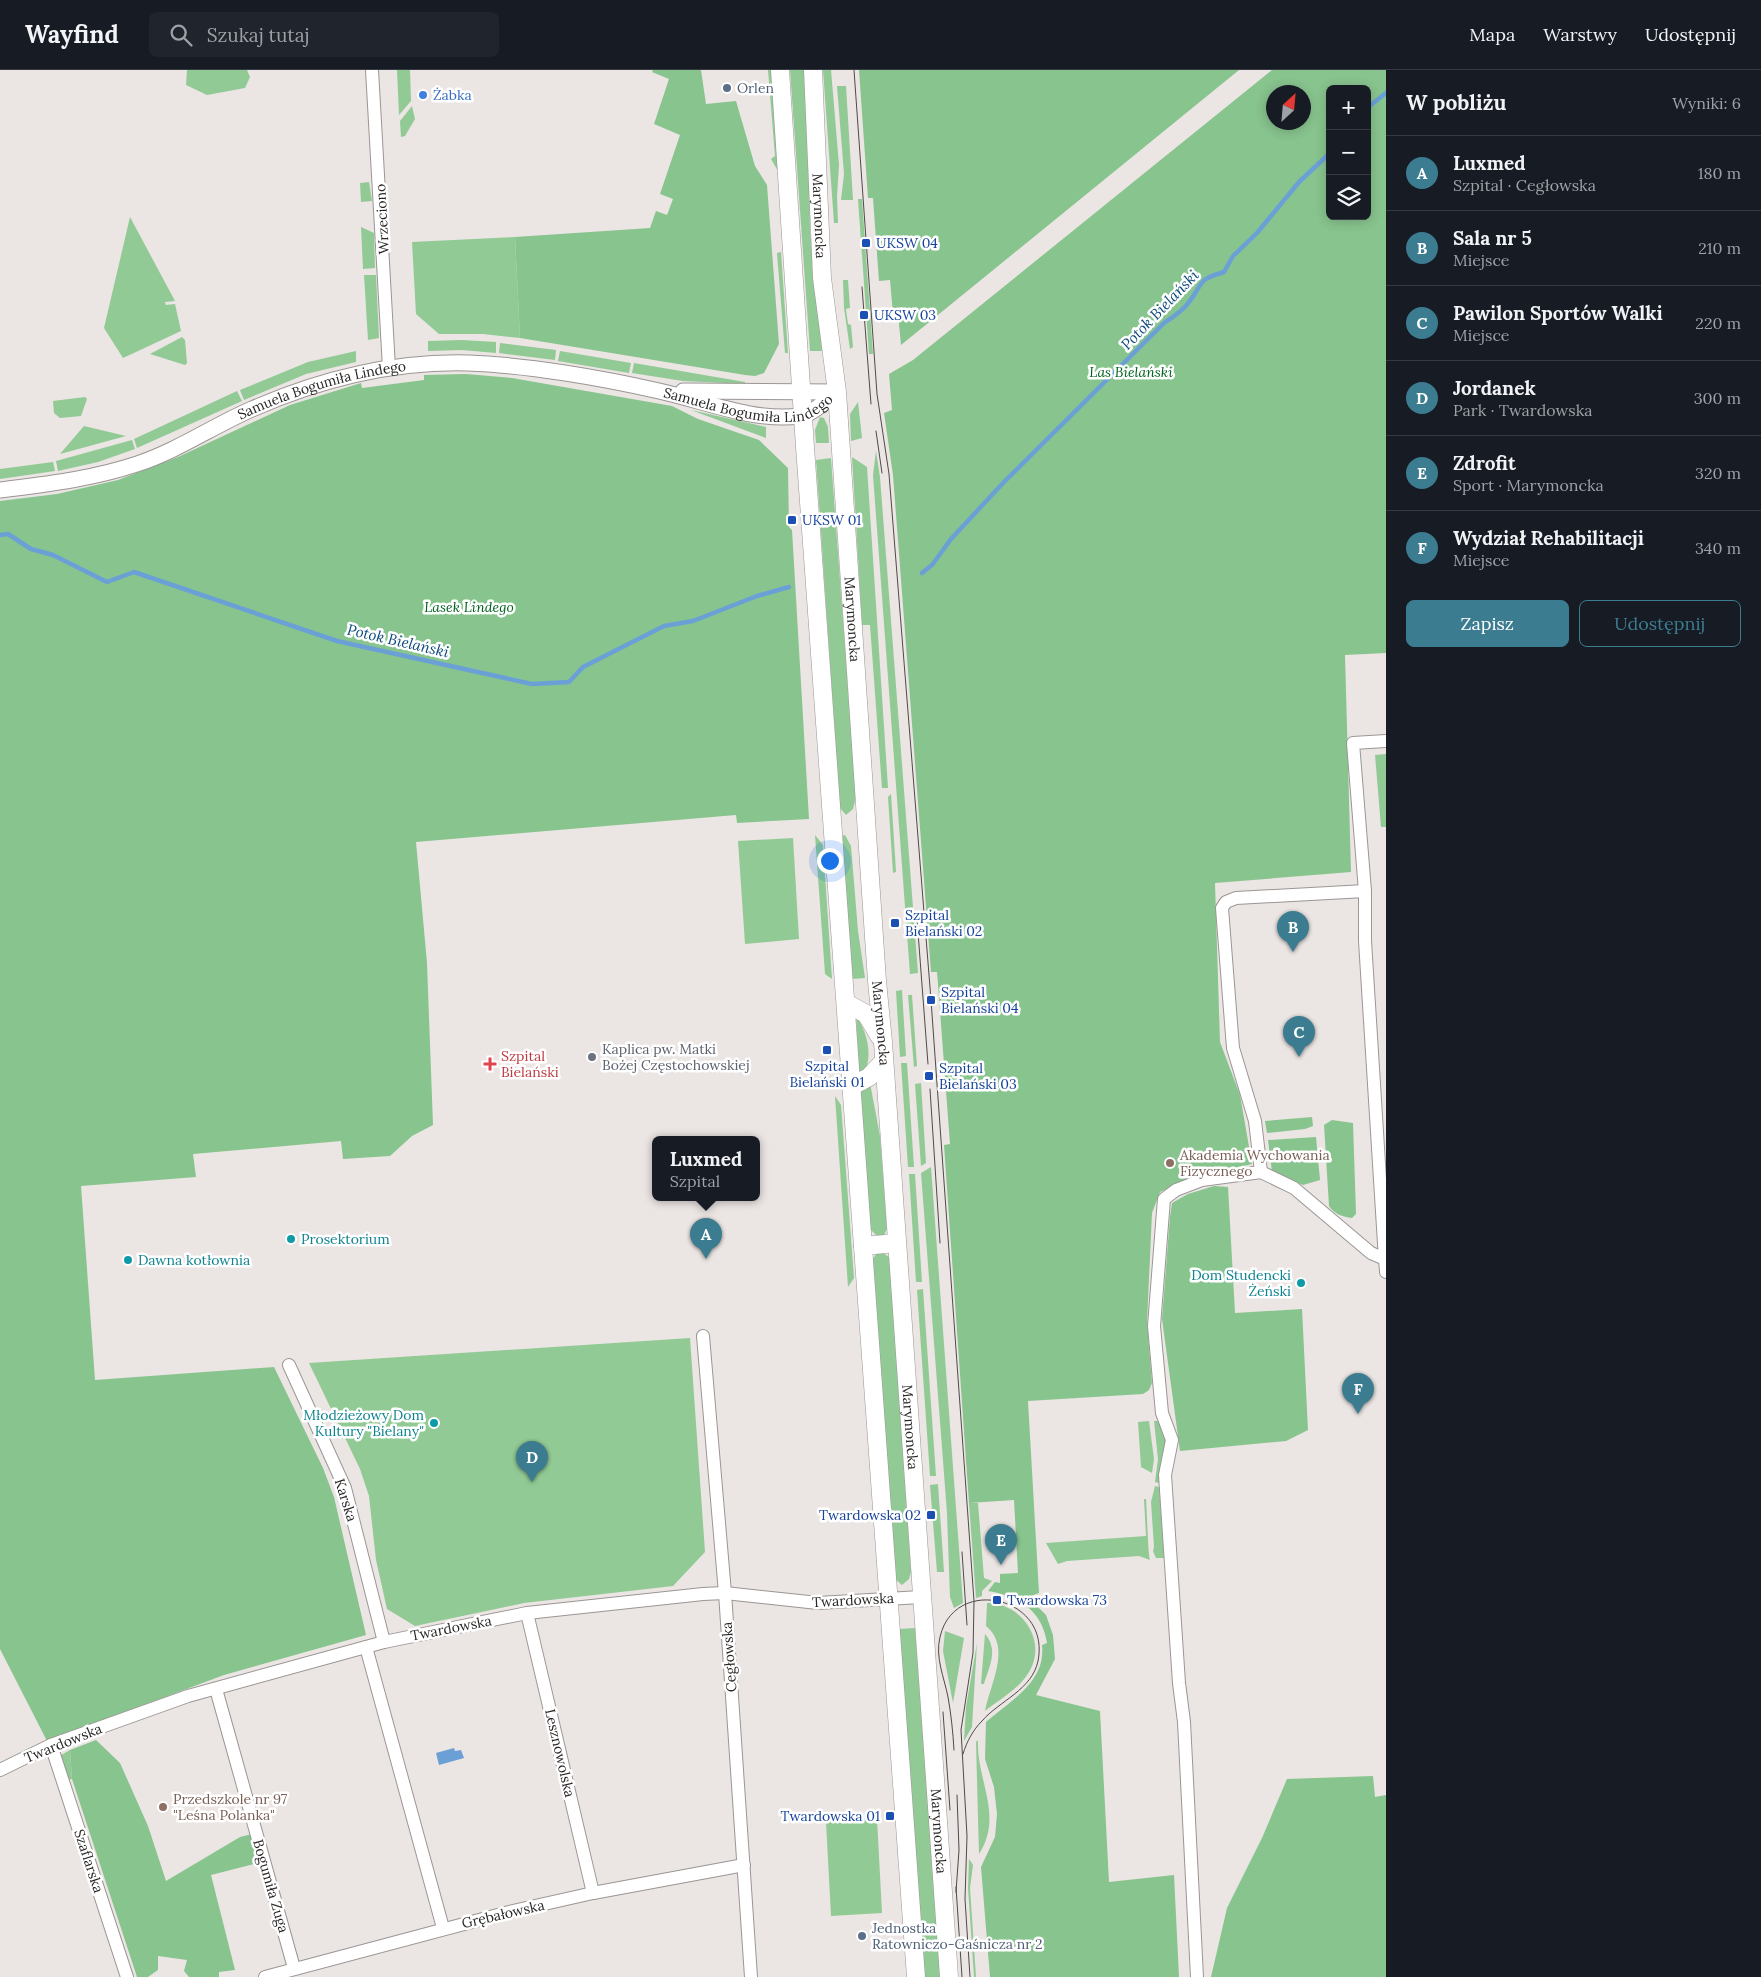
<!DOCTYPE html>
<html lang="pl">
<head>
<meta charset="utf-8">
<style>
  :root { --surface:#171b24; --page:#20242c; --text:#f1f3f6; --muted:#9ea1a6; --line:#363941; --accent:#3c7c90 }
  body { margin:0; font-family:Lora,serif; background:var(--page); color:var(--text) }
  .controls { position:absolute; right:15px; top:15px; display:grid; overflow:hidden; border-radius:8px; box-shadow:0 2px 12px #0003 }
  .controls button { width:45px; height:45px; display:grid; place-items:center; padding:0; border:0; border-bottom:1px solid var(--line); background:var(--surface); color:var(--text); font:25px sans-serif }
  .compass { position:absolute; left:1266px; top:15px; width:45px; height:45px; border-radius:50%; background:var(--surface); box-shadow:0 2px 12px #0003; rotate:26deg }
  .you { position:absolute; left:829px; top:790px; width:18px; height:18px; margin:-12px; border:4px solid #fff; border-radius:50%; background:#1a73e8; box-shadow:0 0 0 8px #1a73e833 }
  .badge { display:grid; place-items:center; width:32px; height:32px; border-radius:50%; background:var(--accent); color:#fff; font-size:16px; font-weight:700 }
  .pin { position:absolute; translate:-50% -41px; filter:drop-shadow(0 1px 2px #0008) }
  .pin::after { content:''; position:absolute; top:26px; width:18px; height:15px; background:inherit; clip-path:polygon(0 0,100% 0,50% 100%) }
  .popup { position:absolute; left:652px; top:1066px; width:108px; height:65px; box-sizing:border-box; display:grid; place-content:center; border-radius:8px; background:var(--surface); filter:drop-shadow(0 1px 4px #0005); font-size:16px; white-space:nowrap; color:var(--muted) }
  .popup b { font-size:19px; color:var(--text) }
  .popup::after { content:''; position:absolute; left:50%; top:100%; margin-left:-10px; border:10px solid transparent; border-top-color:var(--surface) }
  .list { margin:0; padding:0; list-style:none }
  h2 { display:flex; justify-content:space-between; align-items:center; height:65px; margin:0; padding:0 20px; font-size:21px }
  h2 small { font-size:16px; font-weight:400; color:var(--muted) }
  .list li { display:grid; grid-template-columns:32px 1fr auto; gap:15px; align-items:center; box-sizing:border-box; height:75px; padding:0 20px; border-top:1px solid var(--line) }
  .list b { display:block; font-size:19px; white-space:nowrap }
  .list p { margin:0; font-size:16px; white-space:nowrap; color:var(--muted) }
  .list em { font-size:16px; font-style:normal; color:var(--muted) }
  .actions { display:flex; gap:10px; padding:15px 20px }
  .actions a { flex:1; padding:11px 0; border:1px solid var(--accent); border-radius:8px; text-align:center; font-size:18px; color:var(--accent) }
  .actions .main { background:var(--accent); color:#fff }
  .icon { flex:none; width:28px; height:28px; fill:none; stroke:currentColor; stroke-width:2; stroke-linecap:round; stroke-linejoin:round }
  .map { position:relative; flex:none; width:1386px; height:1907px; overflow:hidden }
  header { display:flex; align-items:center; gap:30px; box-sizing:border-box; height:70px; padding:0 25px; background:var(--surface); border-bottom:1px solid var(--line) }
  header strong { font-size:24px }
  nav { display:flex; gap:28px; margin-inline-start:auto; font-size:18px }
  .search { width:350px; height:45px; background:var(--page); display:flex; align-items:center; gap:12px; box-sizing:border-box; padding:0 18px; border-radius:8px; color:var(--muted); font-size:19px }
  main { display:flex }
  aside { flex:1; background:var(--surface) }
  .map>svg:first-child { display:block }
  .green { fill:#91ca95 }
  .forest { fill:#88c48e; fill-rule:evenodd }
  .water { fill:#6ba0d7 }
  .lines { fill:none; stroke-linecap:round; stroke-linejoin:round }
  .stream { stroke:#6ba0d7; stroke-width:4.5 }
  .minor-casing { stroke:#9b9694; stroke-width:14 }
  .tertiary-casing { stroke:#9b9694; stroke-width:17 }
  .secondary-casing { stroke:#9b9694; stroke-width:19 }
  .minor { stroke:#fff; stroke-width:12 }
  .tertiary { stroke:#fff; stroke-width:15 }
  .secondary { stroke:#fff; stroke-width:18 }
  .tram { stroke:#4e4b4a; stroke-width:1 }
  .service-dot { fill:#5c6f8a; stroke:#fff; stroke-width:2 }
  .shop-dot { fill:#3f7fe0; stroke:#fff; stroke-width:2 }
  .transit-dot { fill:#1a4fb4; stroke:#fff; stroke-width:2 }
  .worship-dot { fill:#6b7280; stroke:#fff; stroke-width:2 }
  .health-dot { fill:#e0444e; stroke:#fff; stroke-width:2 }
  .education-dot { fill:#8d6e63; stroke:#fff; stroke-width:2 }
  .culture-dot { fill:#0f9aa8; stroke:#fff; stroke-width:2 }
  .labels { text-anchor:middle; stroke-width:5; stroke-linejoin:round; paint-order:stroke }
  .service-label { font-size:14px; fill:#4e5e75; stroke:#fff; text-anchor:start }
  .shop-label { font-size:14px; fill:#366cbe; stroke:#fff; text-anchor:start }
  .street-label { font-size:14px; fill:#282625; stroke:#fff }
  .transit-label { font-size:14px; fill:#164399; stroke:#fff; text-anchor:start }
  .park-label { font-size:14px; font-style:italic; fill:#00621e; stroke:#fff }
  .worship-label { font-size:14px; fill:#5b616d; stroke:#fff; text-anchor:start }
  .health-label { font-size:14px; fill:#be3a42; stroke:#fff; text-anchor:start }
  .education-label { font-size:14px; fill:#785e54; stroke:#fff; text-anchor:start }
  .culture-label { font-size:14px; fill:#0d838f; stroke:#fff; text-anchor:start }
  .water-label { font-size:15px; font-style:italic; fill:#0b487b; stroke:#fff }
</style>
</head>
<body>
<header>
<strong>Wayfind</strong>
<div class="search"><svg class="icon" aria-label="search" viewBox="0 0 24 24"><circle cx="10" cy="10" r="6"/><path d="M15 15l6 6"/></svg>Szukaj tutaj</div>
<nav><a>Mapa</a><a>Warstwy</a><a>Udostępnij</a></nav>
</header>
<main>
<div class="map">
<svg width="1386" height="1907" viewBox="0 0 1386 1907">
  <rect width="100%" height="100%" fill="#ebe5e3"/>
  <g class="green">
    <path d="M187 0H247L250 7 245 18 207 25 186 15Z"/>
    <path d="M397 0H410L411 31 399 45Z"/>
    <path d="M768 0H772L779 103 771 89 775 86Z"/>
    <path d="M790 0H804L809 73 810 161 822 281H810Z"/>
    <path d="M823 0H831L839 95 837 127 838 153H834Z"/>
    <path d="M837 16H846L853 130H841L844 104Z"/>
    <path d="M412 36 415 49 405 66 401 67 400 51Z"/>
    <path d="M369 112 372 131 361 132 360 113Z"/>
    <path d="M858 129H862L873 284H869Z"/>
    <path d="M130 147 175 231 165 232 166 235 175 234 181 261 123 288 104 258Z"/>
    <path d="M361 157 374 163 375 198 363 199Z"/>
    <path d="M515 167 520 268 483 264H439L416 244 412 172Z"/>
    <path d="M781 182 788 283H785L777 183Z"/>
    <path d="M364 205H376L379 268 368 270Z"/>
    <path d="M843 210H848L850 238 846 239 848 254 851 255 853 277 850 279 844 238Z"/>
    <path d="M182 267 185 270 187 293 185 295 150 284Z"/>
    <path d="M462 270 496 272V283L462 280 428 281V271Z"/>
    <path d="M500 273 556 280 555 290 499 283Z"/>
    <path d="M356 281V292L306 304 244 330 240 320 308 292Z"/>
    <path d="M560 281 631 293 629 303 558 291Z"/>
    <path d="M634 293 745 312V314L683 311 632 303Z"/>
    <path d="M237 321 242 331 137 378 134 369Z"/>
    <path d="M85 327 87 329 81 346 60 348 54 343 53 331Z"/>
    <path d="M858 332 862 368 851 371 850 344Z"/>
    <path d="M691 340 766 357V368Z"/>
    <path d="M820 347 824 348 828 357 829 373H816L815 360Z"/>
    <path d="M84 356 126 366 60 384Z"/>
    <path d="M132 370 135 379 98 392 58 401 56 391Z"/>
    <path d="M876 381 880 407 918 903 910 904 873 405Z"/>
    <path d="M852 387 867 397 888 718H882L870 555H862Z"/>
    <path d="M831 388 856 727 853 739 846 745 840 738 816 390Z"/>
    <path d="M53 392 55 401 0 409V399Z"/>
    <path d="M1386 684V757H1381L1375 685Z"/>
    <path d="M891 724 896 802 893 803 888 727Z"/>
    <path d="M815 765 823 775 832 909 825 904Z"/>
    <path d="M845 765 851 776 858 861 865 908 852 909 842 766Z"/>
    <path d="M793 768 799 869 745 874 738 771Z"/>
    <path d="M902 920 906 986 900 987 896 921Z"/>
    <path d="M908 925H912L917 996 914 997Z"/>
    <path d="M856 945C866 961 873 982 865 1002L859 1005Z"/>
    <path d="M901 993H907L914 1097H908Z"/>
    <path d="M870 1013 880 1066 887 1159 884 1165 878 1167 870 1159 860 1022 861 1018Z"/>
    <path d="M921 1013 926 1093 921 1096 915 1014Z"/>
    <path d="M835 1026 841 1035 854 1208 848 1217Z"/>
    <path d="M931 1097 963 1533 954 1538 950 1527 947 1443 921 1103Z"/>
    <path d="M909 1104H915L922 1212H916Z"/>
    <path d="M877 1183H883L889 1187 893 1230 911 1502 909 1509 902 1515 895 1509 872 1190Z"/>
    <path d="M923 1219 936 1406H930L917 1220Z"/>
    <path d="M690 1268 705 1482 673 1516 524 1533 415 1556 387 1539 376 1490 369 1426 360 1399 309 1293Z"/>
    <path d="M1149 1351 1154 1389 1152 1403 1141 1397 1138 1352Z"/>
    <path d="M1154 1351H1158L1166 1370 1159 1413 1155 1412 1158 1389Z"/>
    <path d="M938 1414 944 1502H937L930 1415Z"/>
    <path d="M1155 1416 1159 1417 1164 1488H1156L1153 1481 1154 1477 1151 1432Z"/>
    <path d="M1144 1429H1146C1147 1440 1148 1485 1150 1490L1139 1486 1067 1491 1058 1494 1046 1473 1146 1466Z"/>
    <path d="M969 1433H978L984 1508 992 1511 982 1521V1526L976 1528Z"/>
    <path d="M987 1533C1022 1533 1048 1571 1029 1602 1019 1619 1000 1629 985 1641 990 1614 1012 1577 986 1556Z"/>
    <path d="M915 1558 941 1907H924L898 1559Z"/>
    <path d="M945 1561 964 1568 953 1633 943 1581Z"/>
    <path d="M985 1564C999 1580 989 1597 984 1614H981Z"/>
    <path d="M977 1573 972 1657 964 1671 966 1637Z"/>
    <path d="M978 1670C976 1710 1004 1745 979 1784L976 1672Z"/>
    <path d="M70 1680 72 1709 66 1710 58 1687Z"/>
    <path d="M877 1749 882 1843 831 1846 826 1752Z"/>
    <path d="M969 1789 973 1795 970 1818 976 1907H974L968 1818Z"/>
  </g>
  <g class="forest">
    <path d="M653 0H701L706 34 736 31 755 96 767 115 779 274 764 303 755 306 745 305 520 268 515 167 650 158 656 141 667 145 673 129 660 124 680 65 654 54 669 9 652 2Z"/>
    <path d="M859 0H1239L901 275 898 244H893L890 210 879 211 873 128H868Z"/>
    <path d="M1272 0H1386V583L1345 585 1351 802 1215 813 1220 972 1240 1025 1252 1094 1189 1109 1160 1122 1152 1143 1147 1253 1152 1313 1149 1320 1143 1324 1028 1331 1039 1523 1028 1527 1046 1545 1053 1565 1055 1589 1036 1625 1100 1641 1109 1812 1174 1805 1179 1907H990L981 1797 995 1767 997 1744 994 1717 985 1689 986 1652C1011 1630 1046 1612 1042 1575L1047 1573C1042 1540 1018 1526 988 1521L995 1512 1000 1513V1504L1018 1503 1014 1430 969 1433 944 1075 950 1074 938 914 937 902H931L893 405 884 343 892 340 889 304 913 290ZM1330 19H1367V146H1330ZM1274 22H1304V52H1274Z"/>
    <path d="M466 304 512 308 672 336 698 349 759 370 788 398 789 457 792 460 809 749 737 753 736 745 416 772 427 893 433 1055 412 1066 390 1086 343 1089 341 1071 193 1084 196 1107 81 1116 95 1310 274 1297 323 1398 334 1427 366 1565 224 1605 47 1671 0 1579V431L57 424 118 410 178 387 290 335 361 313 362 318 424 310V305Z"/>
    <path d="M1312 1047 1313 1056 1305 1059 1267 1063 1265 1051Z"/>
    <path d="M1332 1050 1353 1053 1356 1144 1352 1148C1343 1147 1334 1144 1329 1136L1324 1055Z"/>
    <path d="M1316 1067 1320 1110 1303 1115 1272 1102 1268 1070Z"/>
    <path d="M1214 1116 1228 1117 1235 1243 1302 1239 1308 1360 1286 1371 1180 1381 1162 1249 1170 1147 1172 1133 1188 1124Z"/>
    <path d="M96 1670 120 1693 148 1756 166 1811 240 1767 252 1764 258 1793 211 1805 235 1900 219 1902V1907H189L184 1901 187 1890 158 1886V1900L148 1907H137L72 1709 70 1680Z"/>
    <path d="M1373 1706 1375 1727 1386 1725V1907H1211L1227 1838 1262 1768 1287 1709Z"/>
  </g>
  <path class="water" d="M454 1678 455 1681 461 1680 464 1688 439 1695 436 1683Z"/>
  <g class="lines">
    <g class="stream">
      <path d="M1367 38 1386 23"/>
      <path d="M0 465 8 464 31 479 53 485 107 512 134 502 337 571 532 614 569 612 583 597 664 556 693 551 757 526 789 517"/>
      <path d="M922 503 932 495 951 469 1003 413 1164 253C1173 247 1183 241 1189 232 1204 213 1196 210 1224 202L1233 186 1257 163 1299 112 1330 83"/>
    </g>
    <g class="minor-casing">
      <g id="minor">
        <path d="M372 0 389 298"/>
        <path d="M1261 1102 1255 1051 1233 978 1222 838 1226 832 1236 828 1365 821"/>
        <path d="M1385 1189 1365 871V821L1353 673 1386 671"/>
        <path d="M703 1266 725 1523 751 1907"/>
        <path d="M289 1295 345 1418 384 1572"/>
        <path d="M527 1543 593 1823"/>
        <path d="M366 1577 443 1858"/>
        <path d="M216 1619 294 1898"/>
        <path d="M51 1675 127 1907"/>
        <path d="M0 1700 51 1675 188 1626 384 1572 527 1543 703 1524 725 1523 818 1533 921 1527"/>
        <path d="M265 1907 509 1842 593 1823 744 1795"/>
        <path d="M1197 1907 1184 1652 1179 1613 1165 1405 1172 1370 1162 1343 1154 1256 1164 1129 1176 1120 1202 1110 1261 1102 1294 1118 1371 1183 1385 1189 1386 1202"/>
      </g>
    </g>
    <g class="tertiary-casing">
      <g id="tertiary">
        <path d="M683 321 837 322"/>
        <path id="s1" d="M0 420C47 414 92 409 137 394 177 381 213 356 252 339 321 309 392 291 468 293 527 295 602 308 659 321 705 331 753 352 800 346 812 345 827 329 837 322"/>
      </g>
    </g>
    <g class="secondary-casing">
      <g id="secondary">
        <path d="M780 0 805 377 916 1907"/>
        <path id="s2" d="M813 0 822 208 837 322 877 911 883 972 949 1907"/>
        <path d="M846 933 866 944 880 967"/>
        <path d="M852 1016 869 1007 883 992"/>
        <path d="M863 1176 896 1173"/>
      </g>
    </g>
    <use href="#minor" class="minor"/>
    <use href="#tertiary" class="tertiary"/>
    <use href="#secondary" class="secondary"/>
    <g class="tram">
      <path d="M854 0 877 324 889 404 931 930 974 1531 973 1583 961 1660 967 1766 965 1829 970 1907"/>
      <path d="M862 217 871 334"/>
      <path d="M876 361 882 403"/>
      <path d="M917 849 928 994"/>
      <path d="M930 1019 940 1173"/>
      <path d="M962 1482 967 1555"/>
      <path d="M943 1642 950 1740"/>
      <path d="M954 1680C953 1662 951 1644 948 1627 944 1607 935 1587 940 1567 954 1505 1051 1526 1038 1591 1032 1620 999 1631 982 1651 973 1660 967 1671 963 1684"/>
      <path d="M956 1817 962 1907"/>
      <path d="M956 1822 959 1780 957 1725"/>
    </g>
  </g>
  <g class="service-dot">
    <circle cx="727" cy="18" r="5"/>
    <circle cx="862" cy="1866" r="5"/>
  </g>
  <circle class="shop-dot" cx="423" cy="25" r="5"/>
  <g class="transit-dot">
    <rect x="861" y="168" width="10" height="10" rx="2.5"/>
    <rect x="859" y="240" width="10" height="10" rx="2.5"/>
    <rect x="787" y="445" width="10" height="10" rx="2.5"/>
    <rect x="890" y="848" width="10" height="10" rx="2.5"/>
    <rect x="926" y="925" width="10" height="10" rx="2.5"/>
    <rect x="822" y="975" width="10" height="10" rx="2.5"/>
    <rect x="924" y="1001" width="10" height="10" rx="2.5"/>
    <rect x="926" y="1440" width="10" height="10" rx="2.5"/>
    <rect x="992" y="1525" width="10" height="10" rx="2.5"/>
    <rect x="885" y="1741" width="10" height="10" rx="2.5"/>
  </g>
  <circle class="worship-dot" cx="592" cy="987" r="5"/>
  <path class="health-dot" d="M487.5 986.5h5v5h5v5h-5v5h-5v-5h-5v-5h5z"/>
  <g class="education-dot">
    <circle cx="1170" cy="1093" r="5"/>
    <circle cx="163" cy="1737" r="5"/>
  </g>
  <g class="culture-dot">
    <circle cx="291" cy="1169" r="5"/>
    <circle cx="128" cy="1190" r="5"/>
    <circle cx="1301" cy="1213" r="5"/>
    <circle cx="434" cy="1353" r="5"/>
  </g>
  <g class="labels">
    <g class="service-label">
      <text x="737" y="23">Orlen</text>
      <text x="872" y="1863">Jednostka<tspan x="872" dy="16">Ratowniczo-Gaśnicza nr 2</tspan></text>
    </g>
    <g class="shop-label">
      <text x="433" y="30">Żabka</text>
    </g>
    <g class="street-label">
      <text dy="5" stroke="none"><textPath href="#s2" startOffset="146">Marymoncka</textPath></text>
      <text transform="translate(382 149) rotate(-93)" y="5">Wrzeciono</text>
      <text dy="5" stroke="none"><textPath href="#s1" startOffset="340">Samuela Bogumiła Lindego</textPath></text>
      <text dy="5" stroke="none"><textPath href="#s1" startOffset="776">Samuela Bogumiła Lindego</textPath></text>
      <text dy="5" stroke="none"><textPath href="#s2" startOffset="551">Marymoncka</textPath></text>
      <text dy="5" stroke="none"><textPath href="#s2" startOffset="956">Marymoncka</textPath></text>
      <text dy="5" stroke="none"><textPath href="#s2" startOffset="1361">Marymoncka</textPath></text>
      <text transform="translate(346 1430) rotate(72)" y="5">Karska</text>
      <text transform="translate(853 1530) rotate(-3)" y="5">Twardowska</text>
      <text transform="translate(451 1558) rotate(-11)" y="5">Twardowska</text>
      <text transform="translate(729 1587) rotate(-94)" y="5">Cegłowska</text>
      <text transform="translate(63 1673) rotate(-22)" y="5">Twardowska</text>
      <text transform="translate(560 1683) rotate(77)" y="5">Lesznowolska</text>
      <text dy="5" stroke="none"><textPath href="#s2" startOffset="1766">Marymoncka</textPath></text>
      <text transform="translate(89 1791) rotate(72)" y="5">Szaflarska</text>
      <text transform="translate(271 1816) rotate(74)" y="5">Bogumiła Zuga</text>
      <text transform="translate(503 1844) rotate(-13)" y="5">Grębałowska</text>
    </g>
    <g class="transit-label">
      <text x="876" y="178">UKSW 04</text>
      <text x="874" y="250">UKSW 03</text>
      <text x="802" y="455">UKSW 01</text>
      <text x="905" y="850">Szpital<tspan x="905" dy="16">Bielański 02</tspan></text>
      <text x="941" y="927">Szpital<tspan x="941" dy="16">Bielański 04</tspan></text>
      <text x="827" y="1001" text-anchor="middle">Szpital<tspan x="827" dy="16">Bielański 01</tspan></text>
      <text x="939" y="1003">Szpital<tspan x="939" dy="16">Bielański 03</tspan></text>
      <text x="921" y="1450" text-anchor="end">Twardowska 02</text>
      <text x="1007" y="1535">Twardowska 73</text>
      <text x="880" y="1751" text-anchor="end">Twardowska 01</text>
    </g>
    <g class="park-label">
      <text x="1131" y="307">Las Bielański</text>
      <text x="469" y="542">Lasek Lindego</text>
    </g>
    <g class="worship-label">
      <text x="602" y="984">Kaplica pw. Matki<tspan x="602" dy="16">Bożej Częstochowskiej</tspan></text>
    </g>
    <g class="health-label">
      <text x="501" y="991">Szpital<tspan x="501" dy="16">Bielański</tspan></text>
    </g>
    <g class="education-label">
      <text x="1180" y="1090">Akademia Wychowania<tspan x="1180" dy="16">Fizycznego</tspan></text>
      <text x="173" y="1734">Przedszkole nr 97<tspan x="173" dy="16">"Leśna Polanka"</tspan></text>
    </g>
    <g class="culture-label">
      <text x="301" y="1174">Prosektorium</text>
      <text x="138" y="1195">Dawna kotłownia</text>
      <text x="1291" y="1210" text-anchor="end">Dom Studencki<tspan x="1291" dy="16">Żeński</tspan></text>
      <text x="424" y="1350" text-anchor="end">Młodzieżowy Dom<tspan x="424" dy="16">Kultury "Bielany"</tspan></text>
    </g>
    <g class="water-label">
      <text transform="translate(1160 240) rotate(-46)" y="5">Potok Bielański</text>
      <text transform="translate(398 571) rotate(13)" y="5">Potok Bielański</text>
    </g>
  </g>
</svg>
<div class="controls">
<button>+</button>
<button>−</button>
<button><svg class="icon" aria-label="layers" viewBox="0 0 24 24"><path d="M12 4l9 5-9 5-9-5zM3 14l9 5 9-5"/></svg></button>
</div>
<svg class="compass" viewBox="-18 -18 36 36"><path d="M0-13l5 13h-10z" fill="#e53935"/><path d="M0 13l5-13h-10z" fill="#9ea1a6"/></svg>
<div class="you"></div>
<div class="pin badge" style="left:706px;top:1189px">A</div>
<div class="popup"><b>Luxmed</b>Szpital</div>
<div class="pin badge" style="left:1293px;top:882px">B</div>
<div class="pin badge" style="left:1299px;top:987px">C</div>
<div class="pin badge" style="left:532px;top:1412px">D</div>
<div class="pin badge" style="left:1001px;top:1495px">E</div>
<div class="pin badge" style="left:1358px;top:1344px">F</div>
</div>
<aside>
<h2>W pobliżu<small>Wyniki: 6</small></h2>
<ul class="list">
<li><span class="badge">A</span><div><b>Luxmed</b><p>Szpital · Cegłowska</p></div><em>180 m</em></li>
<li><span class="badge">B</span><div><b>Sala nr 5</b><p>Miejsce</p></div><em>210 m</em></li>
<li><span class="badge">C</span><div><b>Pawilon Sportów Walki</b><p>Miejsce</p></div><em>220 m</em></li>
<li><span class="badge">D</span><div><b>Jordanek</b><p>Park · Twardowska</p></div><em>300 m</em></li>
<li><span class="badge">E</span><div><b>Zdrofit</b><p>Sport · Marymoncka</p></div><em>320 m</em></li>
<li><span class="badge">F</span><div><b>Wydział Rehabilitacji</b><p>Miejsce</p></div><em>340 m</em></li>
</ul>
<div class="actions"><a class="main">Zapisz</a><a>Udostępnij</a></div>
</aside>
</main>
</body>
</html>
